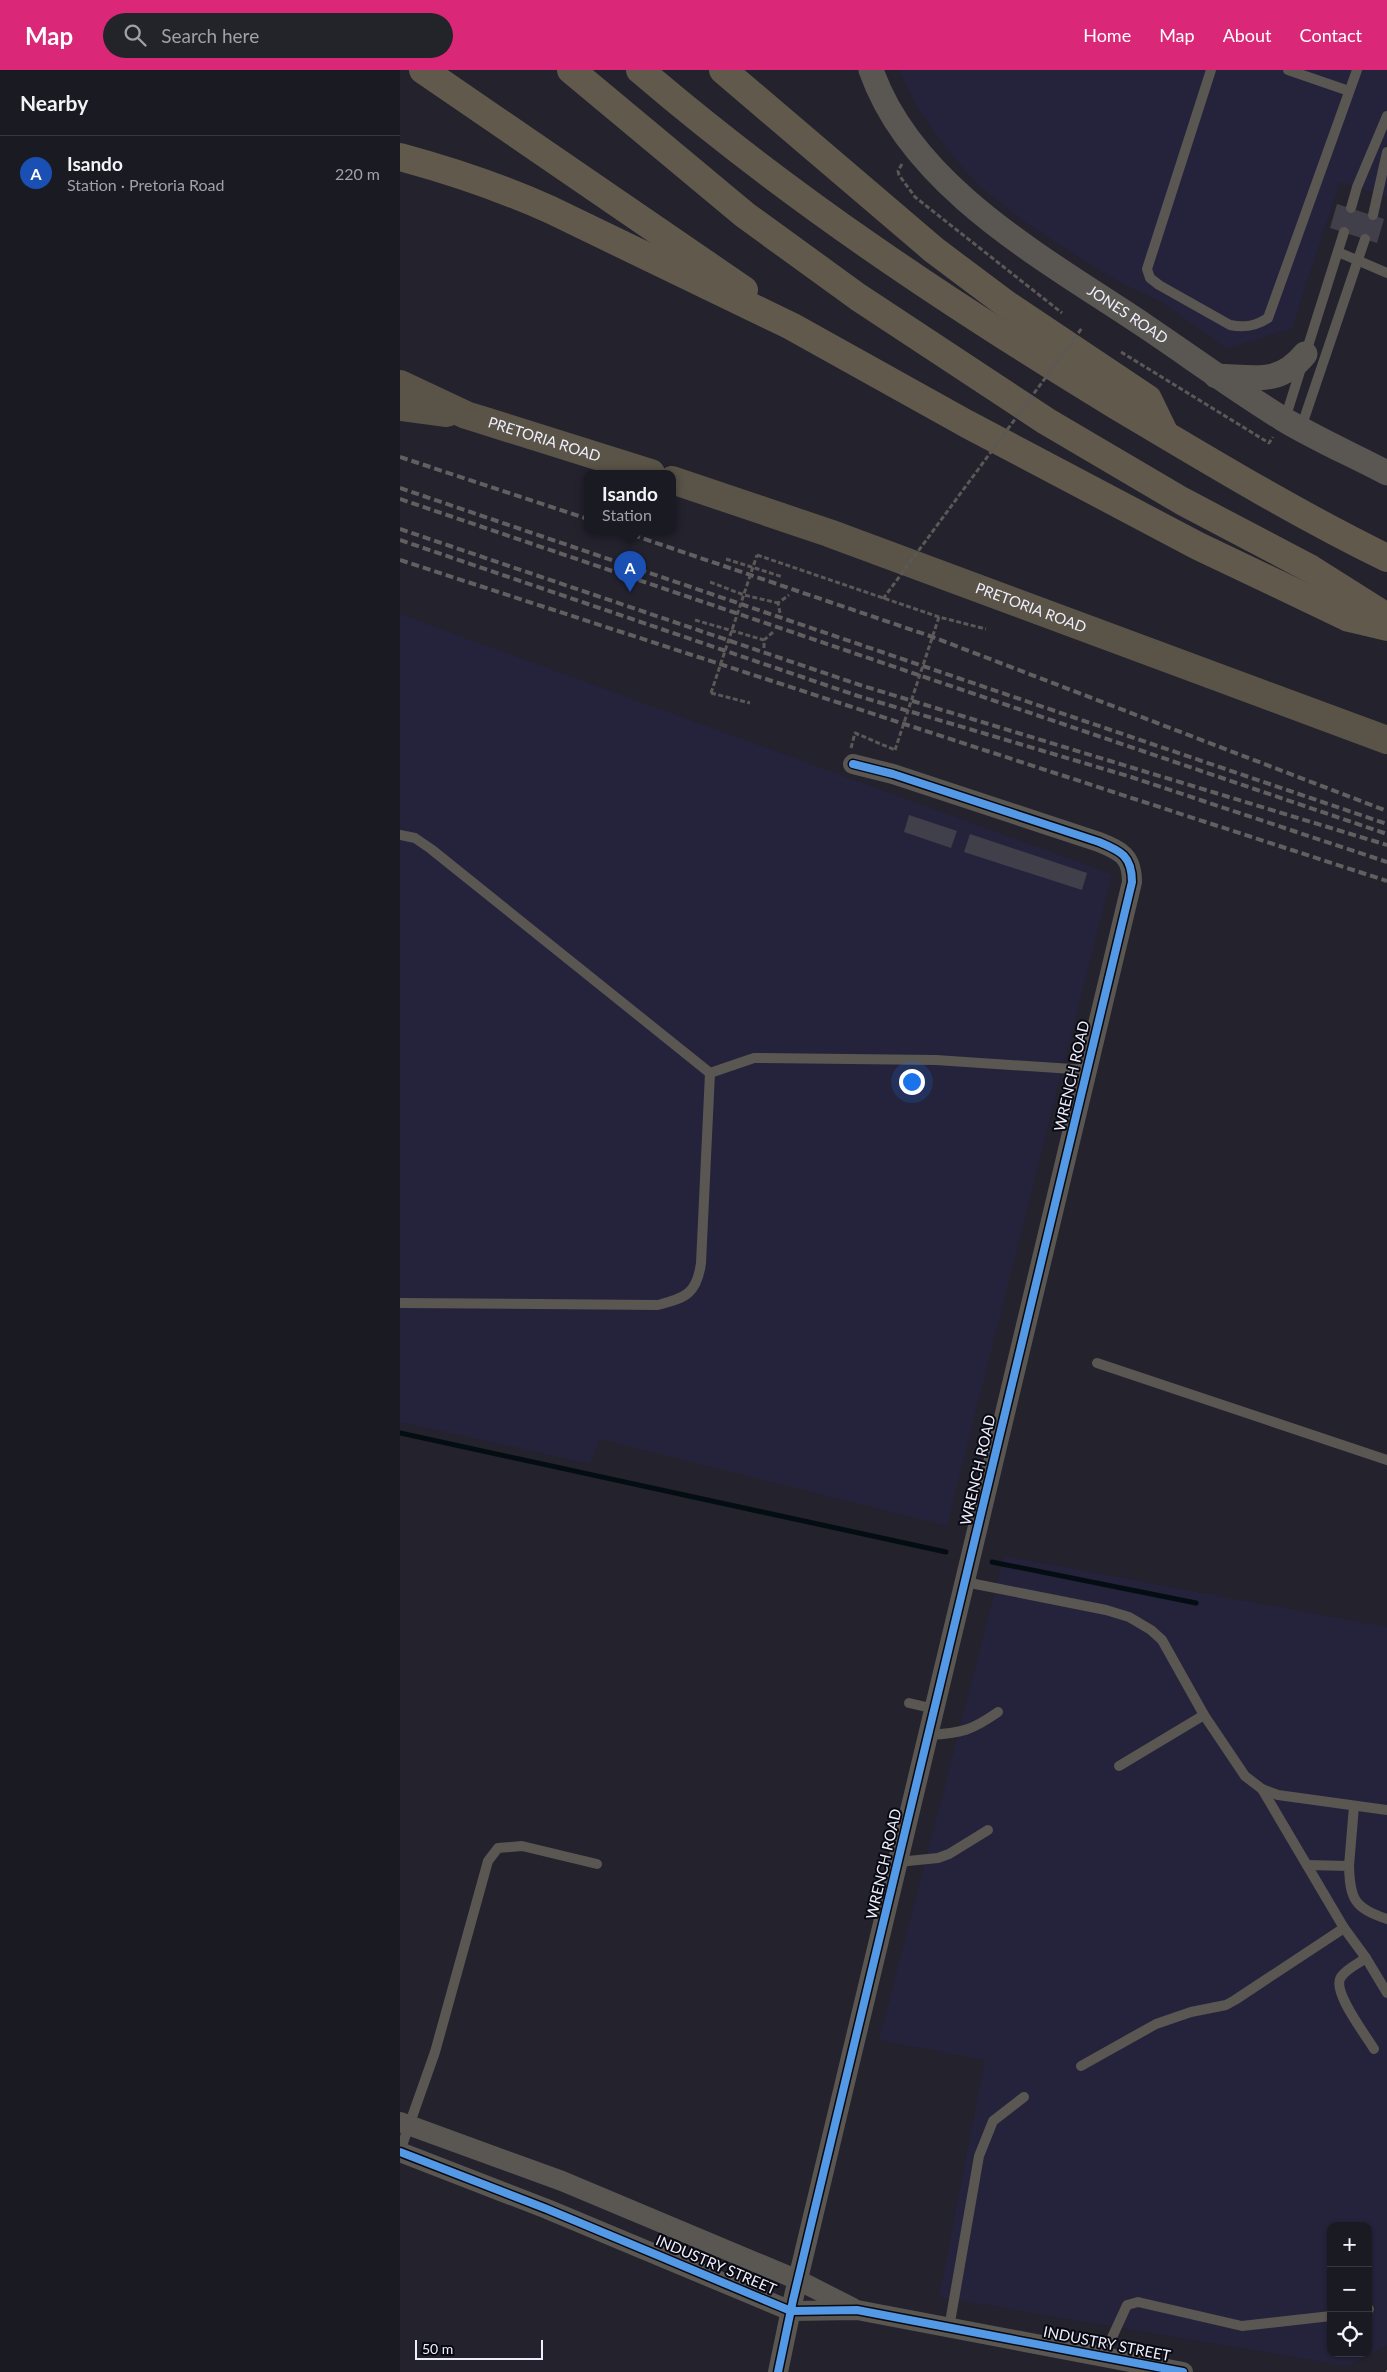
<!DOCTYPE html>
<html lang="en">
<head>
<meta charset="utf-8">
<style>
  :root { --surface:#1a1a22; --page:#23232a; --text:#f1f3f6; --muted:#9fa1a5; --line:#383840; --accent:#db2777 }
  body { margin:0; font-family:Lato,sans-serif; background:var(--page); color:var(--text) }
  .controls { position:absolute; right:15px; bottom:15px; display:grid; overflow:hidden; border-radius:10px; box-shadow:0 1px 4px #0004 }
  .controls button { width:45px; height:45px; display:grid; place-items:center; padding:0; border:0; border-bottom:1px solid var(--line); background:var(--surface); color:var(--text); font:25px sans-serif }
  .scale { position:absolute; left:15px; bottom:12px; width:128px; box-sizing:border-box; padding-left:5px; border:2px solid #eeeefc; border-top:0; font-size:14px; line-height:18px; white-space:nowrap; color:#eeeefc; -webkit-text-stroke:4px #090912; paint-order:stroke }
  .you { position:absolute; left:511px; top:1011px; width:18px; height:18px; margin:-12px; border:4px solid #fff; border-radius:50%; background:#1a73e8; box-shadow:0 0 0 8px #1a73e833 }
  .badge { display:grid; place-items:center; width:32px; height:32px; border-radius:50%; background:var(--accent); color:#fff; font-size:16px; font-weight:700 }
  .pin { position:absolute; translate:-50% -41px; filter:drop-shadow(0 1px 2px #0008) }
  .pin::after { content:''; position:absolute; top:26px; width:18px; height:15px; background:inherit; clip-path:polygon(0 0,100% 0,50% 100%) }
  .popup { position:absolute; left:184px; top:400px; width:92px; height:65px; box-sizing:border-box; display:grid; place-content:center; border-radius:10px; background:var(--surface); filter:drop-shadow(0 1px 4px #0005); font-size:16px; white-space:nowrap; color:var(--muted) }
  .popup b { font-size:19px; color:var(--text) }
  .popup::after { content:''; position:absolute; left:50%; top:100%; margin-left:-10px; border:10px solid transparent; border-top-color:var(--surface) }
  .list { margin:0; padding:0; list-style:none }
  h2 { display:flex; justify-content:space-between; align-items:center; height:65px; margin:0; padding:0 20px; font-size:21px }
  h2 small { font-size:16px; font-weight:400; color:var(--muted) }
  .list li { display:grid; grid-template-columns:32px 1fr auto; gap:15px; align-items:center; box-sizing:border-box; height:75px; padding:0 20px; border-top:1px solid var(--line) }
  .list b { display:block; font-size:19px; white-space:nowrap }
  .list p { margin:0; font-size:16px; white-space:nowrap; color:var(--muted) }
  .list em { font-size:16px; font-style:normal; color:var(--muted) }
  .icon { flex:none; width:28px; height:28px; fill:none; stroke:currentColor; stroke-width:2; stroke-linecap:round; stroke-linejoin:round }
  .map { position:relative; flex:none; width:987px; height:2302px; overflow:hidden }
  header { display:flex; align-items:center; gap:30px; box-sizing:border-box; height:70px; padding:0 25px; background:var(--accent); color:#fff }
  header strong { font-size:24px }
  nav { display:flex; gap:28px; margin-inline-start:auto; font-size:18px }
  .search { width:350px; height:45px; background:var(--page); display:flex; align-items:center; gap:12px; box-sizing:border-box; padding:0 18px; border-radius:28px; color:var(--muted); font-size:19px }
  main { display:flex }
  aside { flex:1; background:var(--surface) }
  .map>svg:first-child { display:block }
  .built { fill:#25223b; fill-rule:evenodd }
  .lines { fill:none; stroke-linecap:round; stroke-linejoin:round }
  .stream { stroke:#040e12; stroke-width:5 }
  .building { fill:#41404a }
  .path { stroke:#5b5857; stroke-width:3; stroke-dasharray:5 2.5; stroke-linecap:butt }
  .service { stroke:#5a5651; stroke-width:10 }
  .minor { stroke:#5a5651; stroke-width:20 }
  .tertiary { stroke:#5a5651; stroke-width:25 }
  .primary { stroke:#5a5348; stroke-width:28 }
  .motorway { stroke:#60594c; stroke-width:28 }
  .rail { stroke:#625f60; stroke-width:4; stroke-dasharray:8 4; stroke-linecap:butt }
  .path-bridge { stroke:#5b5857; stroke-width:3; stroke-dasharray:5 2.5; stroke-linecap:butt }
  .cycleway-casing { stroke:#090912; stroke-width:11 }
  .cycleway { stroke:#5399e6; stroke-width:8 }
  .labels { text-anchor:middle; stroke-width:4; stroke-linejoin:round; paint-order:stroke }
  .street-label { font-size:15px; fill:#eeeefc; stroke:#090912 }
</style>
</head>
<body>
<header>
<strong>Map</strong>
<div class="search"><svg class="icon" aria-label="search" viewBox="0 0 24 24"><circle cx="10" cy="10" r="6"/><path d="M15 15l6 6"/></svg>Search here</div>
<nav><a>Home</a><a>Map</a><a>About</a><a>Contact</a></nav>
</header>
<main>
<aside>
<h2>Nearby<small></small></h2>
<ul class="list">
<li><span class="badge" style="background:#1a4fb4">A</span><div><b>Isando</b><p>Station · Pretoria Road</p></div><em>220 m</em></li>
</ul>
</aside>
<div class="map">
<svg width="987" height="2302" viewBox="0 0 987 2302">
  <rect width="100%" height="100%" fill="#23222d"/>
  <g class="built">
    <path d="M499 0H987V127L940 112 892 258 827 279 763 233 717 211 658 174 618 147 578 115 552 86 518 39Z"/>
    <path d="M0 544 712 804 547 1456 200 1369 190 1394 0 1352Z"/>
    <path d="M604 1486 987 1557V2276L947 2296 539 2227 585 1990 479 1970ZM931 2156H968V2283H931Z"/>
  </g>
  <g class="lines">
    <g class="stream">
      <path d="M0 1363 546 1482"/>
      <path d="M592 1492 796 1533"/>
    </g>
  </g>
  <g class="building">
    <path d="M937 134 984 149 977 173 930 158Z"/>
    <path d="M509 745 557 761 551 778 504 762Z"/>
    <path d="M570 764 687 803 682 820 564 782Z"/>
  </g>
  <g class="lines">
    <g class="path">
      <path d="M502 94 498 101 499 105 515 127 662 243"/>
      <path d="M721 282 869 373 873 367"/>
      <path d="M357 485 539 547 586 559"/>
      <path d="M326 489 383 507"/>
      <path d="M310 512 344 525 378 533"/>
      <path d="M380 543 378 533 389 525"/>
      <path d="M295 550 364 570"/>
      <path d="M364 578V570L373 562"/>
      <path d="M311 623 350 633"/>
      <path d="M451 678 455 663 495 680"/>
    </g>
    <g class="service">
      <path d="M811 0 747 199 750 208 759 215 830 255C845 258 856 256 868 248L957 0"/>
      <path d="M888 0 949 21"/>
      <path d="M951 138 957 117 987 46"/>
      <path d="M973 145 987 82"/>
      <path d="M938 182 987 203"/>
      <path d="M885 349 944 162"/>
      <path d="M901 358 965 169"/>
      <path d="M0 765 15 768 31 779 310 1003"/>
      <path d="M310 1003 354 988 536 990 688 1000"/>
      <path d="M0 1233 258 1235C286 1228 297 1223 301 1193L310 1003"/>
      <path d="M697 1293 987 1390"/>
      <path d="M565 1512 706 1540 729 1547 751 1560 762 1570 804 1645 845 1706 862 1719 878 1725 987 1740"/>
      <path d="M509 1633 535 1639"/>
      <path d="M529 1665C561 1663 571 1661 598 1642"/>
      <path d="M719 1696 804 1645"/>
      <path d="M862 1719 944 1858 966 1888C959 1893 946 1899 941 1907 931 1921 966 1965 974 1979"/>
      <path d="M498 1792 538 1788 549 1784 588 1760"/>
      <path d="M907 1795 949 1796 954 1736"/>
      <path d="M949 1796C950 1829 954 1838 987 1849"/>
      <path d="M966 1888 987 1923"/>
      <path d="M681 1996 756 1954 791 1942 826 1935 835 1930 944 1858"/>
      <path d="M0 2081 35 1982 88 1791 98 1778 122 1776 197 1794"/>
      <path d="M968 2239H969"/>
      <path d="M549 2258 579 2086 593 2051 624 2027"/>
      <path d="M703 2287 727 2235 738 2232 842 2256 931 2246"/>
    </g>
    <g class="minor">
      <path d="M0 2052 162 2111 398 2210 453 2238"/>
      <path d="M0 2082 147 2139 391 2241 457 2240 783 2302"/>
      <path d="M378 2302 393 2230 732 812C732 786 721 781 699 772L493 704 453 694"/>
    </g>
    <g class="tertiary">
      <path id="s1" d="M471 0C512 118 647 190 745 256 791 287 836 320 883 349 916 369 953 385 987 403"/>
      <path d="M816 306C854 307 879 316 905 284"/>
    </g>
    <g class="primary">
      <path id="s2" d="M0 314 66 345 251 403"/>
      <path d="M0 337 47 343"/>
      <path id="s3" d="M272 410 429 463 987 670"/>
    </g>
    <g class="motorway">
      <path d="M23 0 344 220"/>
      <path d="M171 0 345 145 458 227 646 351 782 431 911 499 987 547"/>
      <path d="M240 0C388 127 551 235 717 336 806 389 895 443 987 488"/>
      <path d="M323 0 534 180 606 234 748 329 765 364"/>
      <path d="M0 87C52 101 102 118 151 140L391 256 567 354 798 476 949 548 987 557"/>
    </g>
    <g class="rail">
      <path d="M0 387 188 449"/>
      <path d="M0 418 987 754"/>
      <path d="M0 429 987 764"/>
      <path d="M0 459 460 615 987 775"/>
      <path d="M221 461 530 566 987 741"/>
      <path d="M0 470 458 626 731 707 987 792"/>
      <path d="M0 490 987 811"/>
      <path d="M986 2302H987"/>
    </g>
    <g class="path-bridge">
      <path d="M483 529 682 258"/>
      <path d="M311 623 357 485"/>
      <path d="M495 680 539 547"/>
    </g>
    <g class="cycleway-casing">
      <g id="cycleway">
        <path d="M0 2082 147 2139 391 2241 457 2240 783 2302"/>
        <path d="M378 2302 393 2230 732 812C732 786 721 781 699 772L493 704 453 694"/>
      </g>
    </g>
    <use href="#cycleway" class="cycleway"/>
  </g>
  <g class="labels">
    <g class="street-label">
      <text dy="5" stroke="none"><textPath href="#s1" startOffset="361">JONES ROAD</textPath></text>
      <text dy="5" stroke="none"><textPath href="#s2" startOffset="155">PRETORIA ROAD</textPath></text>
      <text dy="5" stroke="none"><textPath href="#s3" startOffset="381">PRETORIA ROAD</textPath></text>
      <text transform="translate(672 1006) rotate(-77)" y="5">WRENCH ROAD</text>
      <text transform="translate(578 1400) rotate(-77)" y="5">WRENCH ROAD</text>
      <text transform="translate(484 1794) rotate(-77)" y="5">WRENCH ROAD</text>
      <text transform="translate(316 2195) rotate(23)" y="5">INDUSTRY STREET</text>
      <text transform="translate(707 2274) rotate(11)" y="5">INDUSTRY STREET</text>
    </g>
  </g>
</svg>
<div class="controls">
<button>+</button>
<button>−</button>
<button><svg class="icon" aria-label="locate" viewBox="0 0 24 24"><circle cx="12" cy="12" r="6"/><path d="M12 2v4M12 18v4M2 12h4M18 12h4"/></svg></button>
</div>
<div class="scale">50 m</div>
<div class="you"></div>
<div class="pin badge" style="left:230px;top:522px;background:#1a4fb4">A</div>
<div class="popup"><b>Isando</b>Station</div>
</div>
</main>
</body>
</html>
